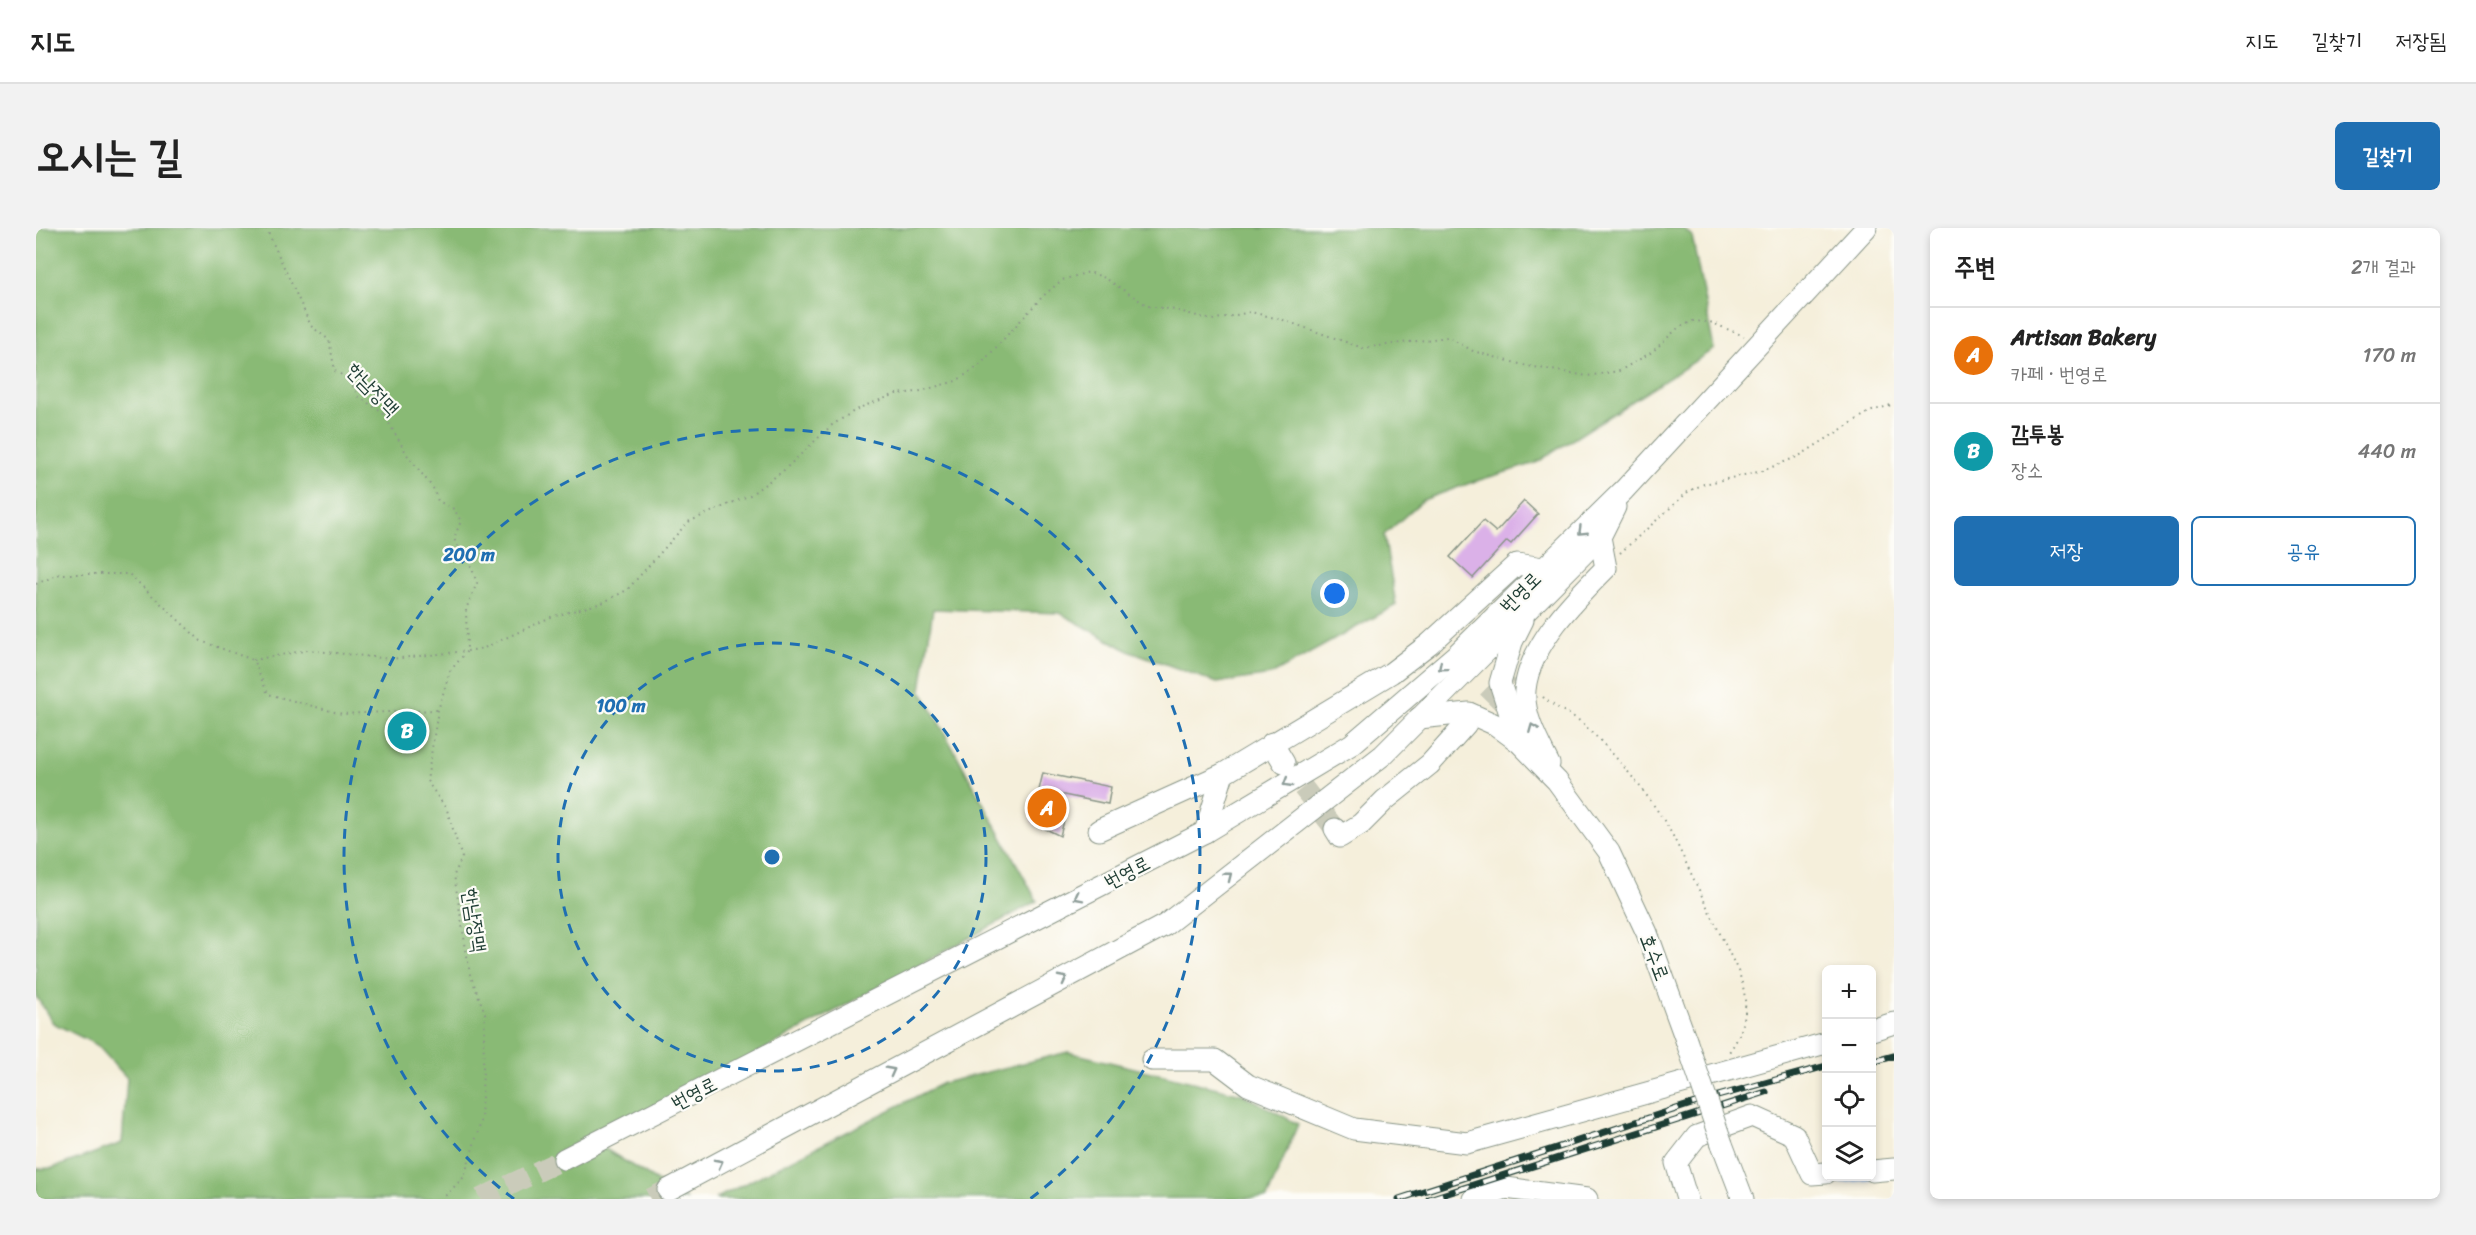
<!DOCTYPE html>
<html lang="ko">
<head>
<meta charset="utf-8">
<style>
  :root { --surface:#fff; --page:#f2f2f2; --text:#222; --muted:#767676; --line:#e0e0e0; --accent:#1f6fb2 }
  body { margin:0; font-family:Sriracha,"Poor Story",sans-serif; background:var(--page); color:var(--text) }
  .controls { position:absolute; right:18px; bottom:18px; display:grid; overflow:hidden; border-radius:9px; box-shadow:0 3px 9px #0003 }
  .controls button { width:54px; height:54px; display:grid; place-items:center; padding:0; border:0; border-bottom:2px solid var(--line); background:var(--surface); color:var(--text); font:30px sans-serif }
  .you { position:absolute; left:1299px; top:366px; width:21px; height:21px; margin:-15px; border:4px solid #fff; border-radius:50%; background:#1a73e8; box-shadow:0 0 0 9px #1a73e833 }
  .badge { display:grid; place-items:center; width:39px; height:39px; border-radius:50%; background:var(--accent); color:#fff; font-size:20px; font-weight:700 }
  .pin { position:absolute; translate:-50% -50%; border:3px solid #fff; box-shadow:0 2px 6px #0006 }
  .list { margin:0; padding:0; list-style:none }
  h2 { display:flex; justify-content:space-between; align-items:center; height:78px; margin:0; padding:0 24px; font-size:26px }
  h2 small { font-size:20px; font-weight:400; color:var(--muted) }
  .list li { display:grid; grid-template-columns:39px 1fr auto; gap:18px; align-items:center; box-sizing:border-box; height:96px; padding:0 24px; border-top:2px solid var(--line) }
  .list b { display:block; font-size:22px; white-space:nowrap }
  .list p { margin:0; font-size:20px; white-space:nowrap; color:var(--muted) }
  .list em { font-size:20px; font-style:normal; color:var(--muted) }
  .actions { display:flex; gap:12px; padding:18px 24px }
  .actions a { flex:1; padding:14px 0; border:2px solid var(--accent); border-radius:9px; text-align:center; font-size:21px; color:var(--accent) }
  .actions .main { background:var(--accent); color:#fff }
  .icon { flex:none; width:33px; height:33px; fill:none; stroke:currentColor; stroke-width:2; stroke-linecap:round; stroke-linejoin:round }
  .map { position:relative; flex:none; width:1858px; height:971px; overflow:hidden; border-radius:9px }
  header { display:flex; align-items:center; gap:36px; box-sizing:border-box; height:84px; padding:0 30px; background:var(--surface); border-bottom:2px solid var(--line) }
  header strong { font-size:28px }
  nav { display:flex; gap:33px; margin-inline-start:auto; font-size:21px }
  .intro { display:flex; align-items:center; justify-content:space-between; box-sizing:border-box; height:144px; padding:0 36px }
  h1 { margin:0; font-size:42px }
  .button { padding:15px 27px; border-radius:9px; background:var(--accent); color:#fff; font-size:21px; font-weight:700 }
  main { display:flex; gap:36px; padding:0 36px }
  aside { flex:1; background:var(--surface); border-radius:9px; box-shadow:0 3px 9px #0003 }
  .map>svg:first-child { display:block }
  .forest { fill:#89ba74; stroke:#547c54; stroke-width:1.5 }
  .lines { fill:none; stroke-linecap:round; stroke-linejoin:round }
  .stream { stroke:#7dafe9; stroke-width:4.5 }
  .building { fill:#dbb1e8 }
  .minor-tunnel { stroke:#cacbba; stroke-width:21; stroke-dasharray:21 10; stroke-linecap:butt }
  .minor-casing { stroke:#8a9688; stroke-width:23 }
  .path { stroke:#8a9688; stroke-width:2; stroke-dasharray:1.5 4.5; stroke-linecap:butt }
  .minor { stroke:#fff; stroke-width:21 }
  .rail-casing { stroke:#1f3d34; stroke-width:7 }
  .rail { stroke:#fdfcf7; stroke-width:4.5; stroke-dasharray:14; stroke-linecap:butt }
  .minor-bridge-casing { stroke:#8a9688; stroke-width:23; stroke-linecap:butt }
  .minor-bridge { stroke:#fff; stroke-width:21 }
  .oneway { stroke:#8f9e9a }
  .ring { fill:none; stroke:#1f6fb2; stroke-width:3; stroke-dasharray:10 8 }
  .labels { text-anchor:middle; stroke-width:4.5; stroke-linejoin:round; paint-order:stroke }
  .street-label { font-size:20px; fill:#1f3d34; stroke:#fdfcf7 }
  .centre { fill:#1f6fb2; stroke:#fdfcf7; stroke-width:3 }
  .ring-label { font-size:18px; text-anchor:middle; font-weight:bold; fill:#1f6fb2; stroke:#fdfcf7; stroke-width:4.5; stroke-linejoin:round; paint-order:stroke }
</style>
</head>
<body>
<header>
<strong>지도</strong>
<nav><a>지도</a><a>길찾기</a><a>저장됨</a></nav>
</header>
<div class="intro"><h1>오시는 길</h1><a class="button">길찾기</a></div>
<main>
<div class="map">
<svg width="1858" height="971" viewBox="0 0 1858 971">
  <rect width="100%" height="100%" fill="#fdfcf7"/>
  <filter id="ink" filterUnits="userSpaceOnUse"><feTurbulence type="fractalNoise" baseFrequency=".0167" numOctaves="2"/><feDisplacementMap in="SourceGraphic" scale="12" xChannelSelector="R" yChannelSelector="G"/><feConvolveMatrix kernelMatrix="1 2 1 2 8 2 1 2 1" color-interpolation-filters="sRGB"/></filter>
  <filter id="wash" filterUnits="userSpaceOnUse"><feTurbulence type="fractalNoise" baseFrequency=".008" numOctaves="4" result="noise"/><feDisplacementMap in="SourceGraphic" scale="24" xChannelSelector="R" yChannelSelector="G"/><feGaussianBlur stdDeviation="1.35" result="paint"/><feColorMatrix in="noise" values="0 0 0 0 0 0 0 0 0 0 0 0 0 0 0 0 0 1.4 0 .05"/><feComposite in="paint" operator="in"/></filter>
  <g filter="url(#wash)">
    <rect width="100%" height="100%" fill="#f5efdb"/>
    <g class="forest">
      <path d="M0 0H1646L1656 8 1678 121 1500 235 1437 254 1387 272 1348 307 1360 377 1235 447 1181 455 1089 421 1024 385 897 381 885 462 1001 673 558 914 650 971H0V941L17 940 86 915 91 850 61 817 17 795 0 768Z"/>
      <path d="M1032 824 1206 866 1262 896 1231 970 679 971 907 855Z"/>
    </g>
    <g class="lines">
      <path class="stream" d="M1804 953 1835 950"/>
    </g>
    <g id="blocks">
      <g class="building">
        <path d="M1488 273 1502 286 1475 316 1471 313 1437 350 1414 329 1447 293 1460 304Z"/>
        <path d="M1007 545 1075 559 1072 576 1003 562Z"/>
        <path d="M1000 574 1029 589 1024 608 996 594Z"/>
      </g>
    </g>
  </g>
  <g filter="url(#ink)">
    <use href="#blocks" fill-opacity="0" stroke="#8a9688" stroke-width="1.5"/>
    <g class="lines">
      <g class="minor-tunnel">
        <path d="M1430 496 1476 449"/>
        <path d="M1248 535 1299 601"/>
        <path d="M444 971 528 931"/>
        <path d="M614 971 632 962"/>
      </g>
      <g class="minor-casing">
        <g id="minor">
          <path d="M1383 490 1433 485 1460 497 1483 514 1521 553 1573 624 1611 705 1650 812"/>
          <path d="M1483 514 1464 455 1476 414 1487 392"/>
          <path d="M1236 515 1248 535"/>
          <path d="M1513 536C1502 514 1487 488 1489 462 1493 417 1540 370 1570 340L1564 309"/>
          <path d="M1299 601 1304 609 1325 596 1349 572 1394 536 1430 496"/>
          <path d="M1063 602 1187 546"/>
          <path d="M1169 604 1187 546 1355 445 1393 416 1481 336 1507 340"/>
          <path d="M1836 802 1858 795"/>
          <path d="M1116 832H1179L1212 857 1318 901 1431 915 1790 815"/>
          <path d="M1686 916 1707 971"/>
          <path d="M528 931 1169 604 1316 516 1420 427 1588 262 1830 0"/>
          <path d="M1836 943 1858 941"/>
          <path d="M632 962 1129 697 1347 527 1564 309 1579 279"/>
          <path d="M1438 971 1470 960 1551 971"/>
          <path d="M1651 971 1640 935 1661 908 1716 888 1758 907 1776 946 1790 945"/>
        </g>
      </g>
      <g class="path">
        <path d="M230 0 275 98 293 112 299 143 314 152 322 168 347 185 372 228 397 260 402 273 418 281 425 293C416 315 416 309 429 328 435 335 438 347 441 355L430 381 431 423 414 443 402 482 391 553 411 582 426 630 418 647 434 746 449 785 445 894 428 949 406 971"/>
        <path d="M1584 325 1653 263 1668 256 1726 243 1763 228 1833 184 1858 176"/>
        <path d="M0 356 24 346H93L165 413 217 432 232 466 306 486 402 482"/>
        <path d="M217 432 272 422 355 431 431 423 448 420 515 389 566 375 591 362 652 294 714 267 747 243 796 197 823 180 860 166 881 164 920 153 943 138 1007 68 1026 52 1053 44 1069 50 1112 78 1140 82 1175 92 1215 84 1247 92 1327 120 1412 109 1437 123 1487 137 1551 148 1583 143 1616 124 1642 100 1657 93 1674 94 1708 108"/>
        <path d="M1507 469C1518 480 1535 485 1546 495 1577 523 1617 571 1637 608L1703 745C1713 774 1712 798 1693 824"/>
      </g>
      <use href="#minor" class="minor"/>
      <g class="rail-casing">
        <g id="rail">
          <path d="M1836 834 1858 828"/>
          <path d="M1363 971 1671 871 1790 838"/>
          <path d="M1393 971 1730 864"/>
        </g>
      </g>
      <use href="#rail" class="rail"/>
      <g class="minor-bridge-casing">
        <path id="minor-bridge" d="M1650 812 1686 916"/>
      </g>
      <use href="#minor-bridge" class="minor-bridge"/>
    </g>
    <defs><path id="oneway-chevron" d="M-2-3.5L2.5 0L-2 3.5" fill="none" stroke-width="1.6" stroke-linecap="round" stroke-linejoin="round" transform="scale(1.5)"/></defs>
    <g class="oneway">
      <use href="#oneway-chevron" transform="translate(1546 303) rotate(136)"/>
      <use href="#oneway-chevron" transform="translate(1406 439) rotate(140)"/>
      <use href="#oneway-chevron" transform="translate(1497 500) rotate(-112)"/>
      <use href="#oneway-chevron" transform="translate(1251 555) rotate(149)"/>
      <use href="#oneway-chevron" transform="translate(1192 648) rotate(-38)"/>
      <use href="#oneway-chevron" transform="translate(1042 669) rotate(153)"/>
      <use href="#oneway-chevron" transform="translate(1027 751) rotate(-28)"/>
      <use href="#oneway-chevron" transform="translate(855 843) rotate(-28)"/>
      <use href="#oneway-chevron" transform="translate(683 935) rotate(-28)"/>
    </g>
  </g>
  <g class="ring">
    <circle cx="736" cy="629" r="214"/>
    <path d="M478 971A428 428 0 1 1 994 971"/>
  </g>
  <g class="labels">
    <g class="street-label">
      <text transform="translate(337 161) rotate(46)" y="7">한남정맥</text>
      <text transform="translate(1484 364) rotate(-45)" y="7">번영로</text>
      <text transform="translate(1091 644) rotate(-27)" y="7">번영로</text>
      <text transform="translate(439 692) rotate(81)" y="7">한남정맥</text>
      <text transform="translate(1619 729) rotate(69)" y="7">호수로</text>
      <text transform="translate(658 865) rotate(-27)" y="7">번영로</text>
    </g>
  </g>
  <circle cx="736" cy="629" r="9" class="centre"/>
  <g class="ring-label">
    <text x="433" y="333">200 m</text>
    <text x="585" y="484">100 m</text>
  </g>
</svg>
<div class="controls">
<button>+</button>
<button>−</button>
<button><svg class="icon" aria-label="locate" viewBox="0 0 24 24"><circle cx="12" cy="12" r="6"/><path d="M12 2v4M12 18v4M2 12h4M18 12h4"/></svg></button>
<button><svg class="icon" aria-label="layers" viewBox="0 0 24 24"><path d="M12 4l9 5-9 5-9-5zM3 14l9 5 9-5"/></svg></button>
</div>
<div class="you"></div>
<div class="pin badge" style="left:1011px;top:580px;background:#e8710a">A</div>
<div class="pin badge" style="left:371px;top:503px;background:#0f9aa8">B</div>
</div>
<aside>
<h2>주변<small>2개 결과</small></h2>
<ul class="list">
<li><span class="badge" style="background:#e8710a">A</span><div><b>Artisan Bakery</b><p>카페 · 번영로</p></div><em>170 m</em></li>
<li><span class="badge" style="background:#0f9aa8">B</span><div><b>감투봉</b><p>장소</p></div><em>440 m</em></li>
</ul>
<div class="actions"><a class="main">저장</a><a>공유</a></div>
</aside>
</main>
</body>
</html>
